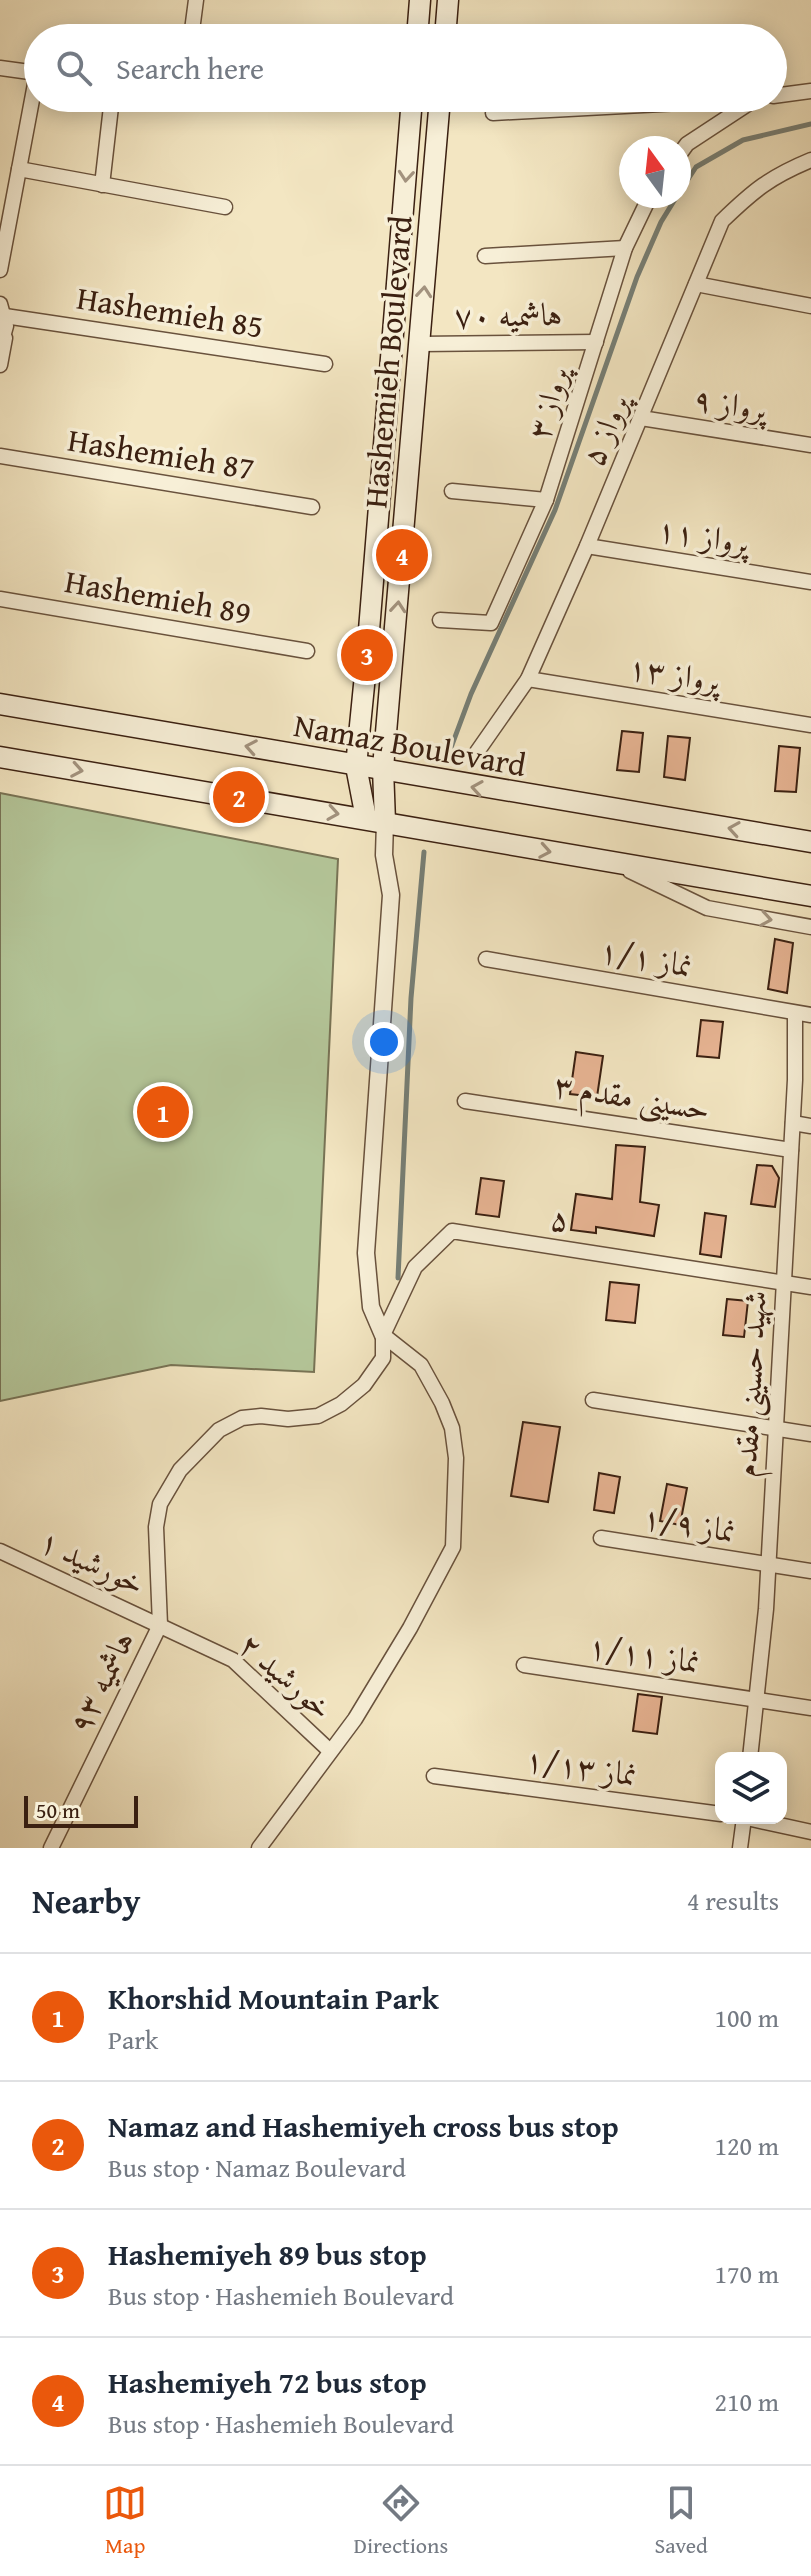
<!DOCTYPE html>
<html lang="en">
<head>
<meta charset="utf-8">
<style>
  :root { --surface:#fff; --page:#f6f6f7; --text:#1f2937; --muted:#747a83; --line:#e0e1e3; --accent:#ea580c }
  body { margin:0; font-family:"Gentium Book Plus",Amiri,serif; background:var(--page); color:var(--text) }
  .controls { position:absolute; right:24px; bottom:24px; display:grid; overflow:hidden; border-radius:16px; box-shadow:0 4px 20px #0003 }
  .controls button { width:72px; height:72px; display:grid; place-items:center; padding:0; border:0; border-bottom:2px solid var(--line); background:var(--surface); color:var(--text); font:40px sans-serif }
  .compass { position:absolute; left:619px; top:136px; width:72px; height:72px; border-radius:50%; background:var(--surface); box-shadow:0 4px 20px #0003; rotate:345deg }
  .scale { position:absolute; left:24px; bottom:20px; width:114px; box-sizing:border-box; padding-left:8px; border:4px solid #3b2011; border-top:0; font-size:22px; line-height:28px; white-space:nowrap; color:#3b2011; -webkit-text-stroke:6px #f7efd7; paint-order:stroke }
  .you { position:absolute; left:384px; top:1042px; width:28px; height:28px; margin:-20px; border:6px solid #fff; border-radius:50%; background:#1a73e8; box-shadow:0 0 0 12px #1a73e833 }
  .badge { display:grid; place-items:center; width:52px; height:52px; border-radius:50%; background:var(--accent); color:#fff; font-size:26px; font-weight:700 }
  .pin { position:absolute; translate:-50% -50%; border:4px solid #fff; box-shadow:0 2px 8px #0006 }
  .list { margin:0; padding:0; list-style:none }
  h2 { display:flex; justify-content:space-between; align-items:center; height:104px; margin:0; padding:0 32px; font-size:34px }
  h2 small { font-size:26px; font-weight:400; color:var(--muted) }
  .list li { display:grid; grid-template-columns:52px 1fr auto; gap:24px; align-items:center; box-sizing:border-box; height:128px; padding:0 32px; border-top:2px solid var(--line) }
  .list b { display:block; font-size:30px; white-space:nowrap }
  .list p { margin:0; font-size:26px; white-space:nowrap; color:var(--muted) }
  .list em { font-size:26px; font-style:normal; color:var(--muted) }
  .icon { flex:none; width:44px; height:44px; fill:none; stroke:currentColor; stroke-width:2; stroke-linecap:round; stroke-linejoin:round }
  .map { position:relative; flex:none; width:811px; height:1848px; overflow:hidden }
  .search { position:absolute; background:var(--surface); box-shadow:0 4px 20px #0003; left:24px; right:24px; top:24px; height:88px; display:flex; align-items:center; gap:20px; box-sizing:border-box; padding:0 28px; border-radius:44px; color:var(--muted); font-size:30px }
  .sheet { height:616px; background:var(--surface) }
  nav { display:flex; justify-content:space-around; align-items:center; box-sizing:border-box; height:112px; border-top:2px solid var(--line); background:var(--surface); font-size:22px; color:var(--muted) }
  nav a { display:grid; justify-items:center; gap:4px }
  nav .on { color:var(--accent) }
  .map>svg:first-child { display:block }
  .green { fill:#b4c699; stroke:#787355; stroke-width:2 }
  .lines { fill:none; stroke-linecap:round; stroke-linejoin:round }
  .stream { stroke:#767f76; stroke-width:5 }
  .building { fill:#e7b493; stroke:#3b2011; stroke-width:2 }
  .minor-casing { stroke:#69523d; stroke-width:17 }
  .tertiary-casing { stroke:#69523d; stroke-width:19 }
  .secondary-casing { stroke:#3b2011; stroke-width:23 }
  .minor { stroke:#f7efd7; stroke-width:14 }
  .tertiary { stroke:#f7efd7; stroke-width:16 }
  .secondary { stroke:#f7efd7; stroke-width:20 }
  .oneway { stroke:#a2927e }
  .labels { text-anchor:middle; stroke-width:7; stroke-linejoin:round; paint-order:stroke }
  .street-label { font-size:32px; fill:#3b2011; stroke:#f7efd7 }
</style>
</head>
<body>
<div class="map">
<svg width="811" height="1848" viewBox="0 0 811 1848">
  <rect width="100%" height="100%" fill="#f3e6c2"/>
  <filter id="stains"><feTurbulence type="fractalNoise" baseFrequency=".0025" numOctaves="4"/><feColorMatrix values="0 0 0 0 .2 0 0 0 0 .09 0 0 0 0 .02 0 0 0 .5 -.17"/></filter>
  <radialGradient id="worn" r=".72"><stop offset=".6" stop-color="#630" stop-opacity="0"/><stop offset="1" stop-color="#630" stop-opacity=".3"/></radialGradient>
  <path class="green" d="M0 793 338 859 314 1372 171 1365 0 1401Z"/>
  <g class="lines">
    <g class="stream">
      <path d="M679 193 696 167 743 140 811 124"/>
      <path d="M449 753 471 694 555 510 637 277 661 222 677 196"/>
      <path d="M398 1278 411 998 424 852"/>
    </g>
  </g>
  <g class="building">
    <path d="M622 731 643 733 639 772 617 770Z"/>
    <path d="M668 736 690 738 685 780 664 777Z"/>
    <path d="M779 746 800 748 796 792 775 791Z"/>
    <path d="M775 939 793 943 787 993 768 989Z"/>
    <path d="M701 1020 723 1022 719 1058 697 1056Z"/>
    <path d="M576 1052 603 1056 597 1097 570 1094Z"/>
    <path d="M616 1145 645 1147 640 1202 659 1205 654 1236 596 1227V1233L571 1230 576 1194 612 1199Z"/>
    <path d="M757 1165 772 1166 779 1178 775 1207 751 1204Z"/>
    <path d="M481 1178 504 1181 499 1217 476 1214Z"/>
    <path d="M705 1213 726 1216 721 1257 700 1254Z"/>
    <path d="M610 1282 639 1285 635 1323 606 1320Z"/>
    <path d="M727 1299 748 1301 744 1337 723 1335Z"/>
    <path d="M523 1422 560 1427 548 1502 511 1496Z"/>
    <path d="M599 1473 620 1477 614 1513 594 1510Z"/>
    <path d="M667 1484 687 1488 680 1525 660 1521Z"/>
    <path d="M638 1694 662 1697 657 1734 633 1731Z"/>
  </g>
  <g class="lines">
    <g class="minor-casing">
      <g id="minor">
        <path d="M191 38 196 0"/>
        <path d="M0 68 37 73"/>
        <path d="M773 96 811 91"/>
        <path d="M493 113 755 99"/>
        <path d="M679 155 687 144 754 100"/>
        <path d="M19 169 225 207"/>
        <path d="M102 185 112 98"/>
        <path d="M485 256 625 248"/>
        <path d="M0 270 38 68"/>
        <path d="M696 284 811 306"/>
        <path d="M0 304 6 326 0 347"/>
        <path d="M5 316 325 364"/>
        <path d="M420 344 596 342"/>
        <path d="M0 365 5 338"/>
        <path d="M641 418 811 445"/>
        <path d="M0 456 312 507"/>
        <path d="M452 491 546 500"/>
        <path d="M587 546 811 582"/>
        <path d="M0 599 307 651"/>
        <path d="M440 620 491 623 546 500 625 248 650 196"/>
        <path d="M528 679 811 725"/>
        <path d="M477 752 528 679 587 546 722 221C754 190 770 177 811 160"/>
        <path d="M630 871 707 908 811 927"/>
        <path d="M486 959 811 1015"/>
        <path d="M465 1101 791 1150"/>
        <path d="M793 1123 811 1126"/>
        <path d="M593 1400 811 1434"/>
        <path d="M601 1538 811 1571"/>
        <path d="M0 1551 233 1660 330 1751"/>
        <path d="M524 1665 811 1708"/>
        <path d="M750 1758 766 1609 795 1080V1013"/>
        <path d="M434 1776 721 1814"/>
        <path d="M747 1818 811 1832"/>
        <path d="M51 1848 160 1625 156 1527 160 1504 180 1470 219 1430 242 1418 261 1416 288 1419 318 1416 341 1404 364 1385 383 1358V1335L415 1267 452 1231 811 1287"/>
        <path d="M259 1848 355 1719 410 1628 453 1547 456 1458 452 1428 442 1403 421 1365 383 1335"/>
        <path d="M740 1848 744 1818"/>
      </g>
    </g>
    <g class="tertiary-casing">
      <path id="tertiary" d="M383 1335 371 1307 366 1253 391 895 384 855 385 822"/>
    </g>
    <g class="secondary-casing">
      <g id="secondary">
        <path d="M417 38 420 0"/>
        <path d="M445 38 448 0"/>
        <path d="M0 704C270 751 540 798 811 842"/>
        <path d="M0 757C270 803 540 852 811 896"/>
        <path d="M366 818 356 766 367 655 412 98"/>
        <path d="M385 822 383 768 440 98"/>
      </g>
    </g>
    <use href="#minor" class="minor"/>
    <use href="#tertiary" class="tertiary"/>
    <use href="#secondary" class="secondary"/>
  </g>
  <defs><path id="oneway-chevron" d="M-2-3.5L2.5 0L-2 3.5" fill="none" stroke-width="1.6" stroke-linecap="round" stroke-linejoin="round" transform="scale(2)"/></defs>
  <g class="oneway">
    <use href="#oneway-chevron" transform="translate(406 176) rotate(95)"/>
    <use href="#oneway-chevron" transform="translate(424 292) rotate(-85)"/>
    <use href="#oneway-chevron" transform="translate(398 607) rotate(-85)"/>
    <use href="#oneway-chevron" transform="translate(251 747) rotate(-170)"/>
    <use href="#oneway-chevron" transform="translate(77 770) rotate(10)"/>
    <use href="#oneway-chevron" transform="translate(477 788) rotate(-171)"/>
    <use href="#oneway-chevron" transform="translate(333 813) rotate(9)"/>
    <use href="#oneway-chevron" transform="translate(734 829) rotate(-171)"/>
    <use href="#oneway-chevron" transform="translate(545 851) rotate(10)"/>
    <use href="#oneway-chevron" transform="translate(766 919) rotate(9)"/>
  </g>
  <g class="labels">
    <g class="street-label">
      <text transform="translate(170 312) rotate(9)" y="11">Hashemieh 85</text>
      <text transform="translate(508 315) rotate(-1)" y="11">هاشمیه ۷۰</text>
      <text transform="translate(388 362) rotate(-85)" y="11">Hashemieh Boulevard</text>
      <text transform="translate(548 403) rotate(-73)" y="11">پرواز ۳</text>
      <text transform="translate(730 404) rotate(9)" y="11">پرواز ۹</text>
      <text transform="translate(605 430) rotate(-67)" y="11">پرواز ۵</text>
      <text transform="translate(161 454) rotate(9)" y="11">Hashemieh 87</text>
      <text transform="translate(703 536) rotate(9)" y="11">پرواز ۱۱</text>
      <text transform="translate(158 597) rotate(10)" y="11">Hashemieh 89</text>
      <text transform="translate(674 674) rotate(9)" y="11">پرواز ۱۳</text>
      <text transform="translate(410 745) rotate(10)" y="11">Namaz Boulevard</text>
      <text transform="translate(646 958) rotate(10)" y="11">نماز ۱/۱</text>
      <text transform="translate(632 1097) rotate(9)" y="11">حسینی مقدم ۳</text>
      <text transform="translate(560 1219) rotate(9)" y="11">۵</text>
      <text transform="translate(750 1384) rotate(-87)" y="11">شهید حسینی مقدم</text>
      <text transform="translate(689 1524) rotate(9)" y="11">نماز ۱/۹</text>
      <text transform="translate(92 1562) rotate(25)" y="11">خورشید ۱</text>
      <text transform="translate(644 1654) rotate(8)" y="11">نماز ۱/۱۱</text>
      <text transform="translate(286 1676) rotate(41)" y="11">خورشید ۲</text>
      <text transform="translate(101 1682) rotate(-64)" y="11">هاشمیه ۹۳</text>
      <text transform="translate(581 1767) rotate(8)" y="11">نماز ۱/۱۳</text>
    </g>
  </g>
  <rect width="100%" height="100%" filter="url(#stains)"/>
  <rect width="100%" height="100%" fill="url(#worn)"/>
</svg>
<div class="controls">
<button><svg class="icon" aria-label="layers" viewBox="0 0 24 24"><path d="M12 4l9 5-9 5-9-5zM3 14l9 5 9-5"/></svg></button>
</div>
<svg class="compass" viewBox="-18 -18 36 36"><path d="M0-13l5 13h-10z" fill="#e53935"/><path d="M0 13l5-13h-10z" fill="#747a83"/></svg>
<div class="scale">50 m</div>
<div class="you"></div>
<div class="pin badge" style="left:163px;top:1112px">1</div>
<div class="pin badge" style="left:239px;top:797px">2</div>
<div class="pin badge" style="left:367px;top:655px">3</div>
<div class="pin badge" style="left:402px;top:555px">4</div>
<div class="search"><svg class="icon" aria-label="search" viewBox="0 0 24 24"><circle cx="10" cy="10" r="6"/><path d="M15 15l6 6"/></svg>Search here</div>
</div>
<section class="sheet">
<h2>Nearby<small>4 results</small></h2>
<ul class="list">
<li><span class="badge">1</span><div><b>Khorshid Mountain Park</b><p>Park</p></div><em>100 m</em></li>
<li><span class="badge">2</span><div><b>Namaz and Hashemiyeh cross bus stop</b><p>Bus stop · Namaz Boulevard</p></div><em>120 m</em></li>
<li><span class="badge">3</span><div><b>Hashemiyeh 89 bus stop</b><p>Bus stop · Hashemieh Boulevard</p></div><em>170 m</em></li>
<li><span class="badge">4</span><div><b>Hashemiyeh 72 bus stop</b><p>Bus stop · Hashemieh Boulevard</p></div><em>210 m</em></li>
</ul>
</section>
<nav>
<a class="on"><svg class="icon" aria-label="map" viewBox="0 0 24 24"><path d="M3 6l6-2 6 2 6-2v14l-6 2-6-2-6 2zM9 4v14M15 6v14"/></svg>Map</a>
<a><svg class="icon" aria-label="directions" viewBox="0 0 24 24"><path d="M12 3l9 9-9 9-9-9zM9 14v-3h6M13 9l2 2-2 2"/></svg>Directions</a>
<a><svg class="icon" aria-label="saved" viewBox="0 0 24 24"><path d="M7 4h10v16l-5-4-5 4z"/></svg>Saved</a>
</nav>
</body>
</html>
